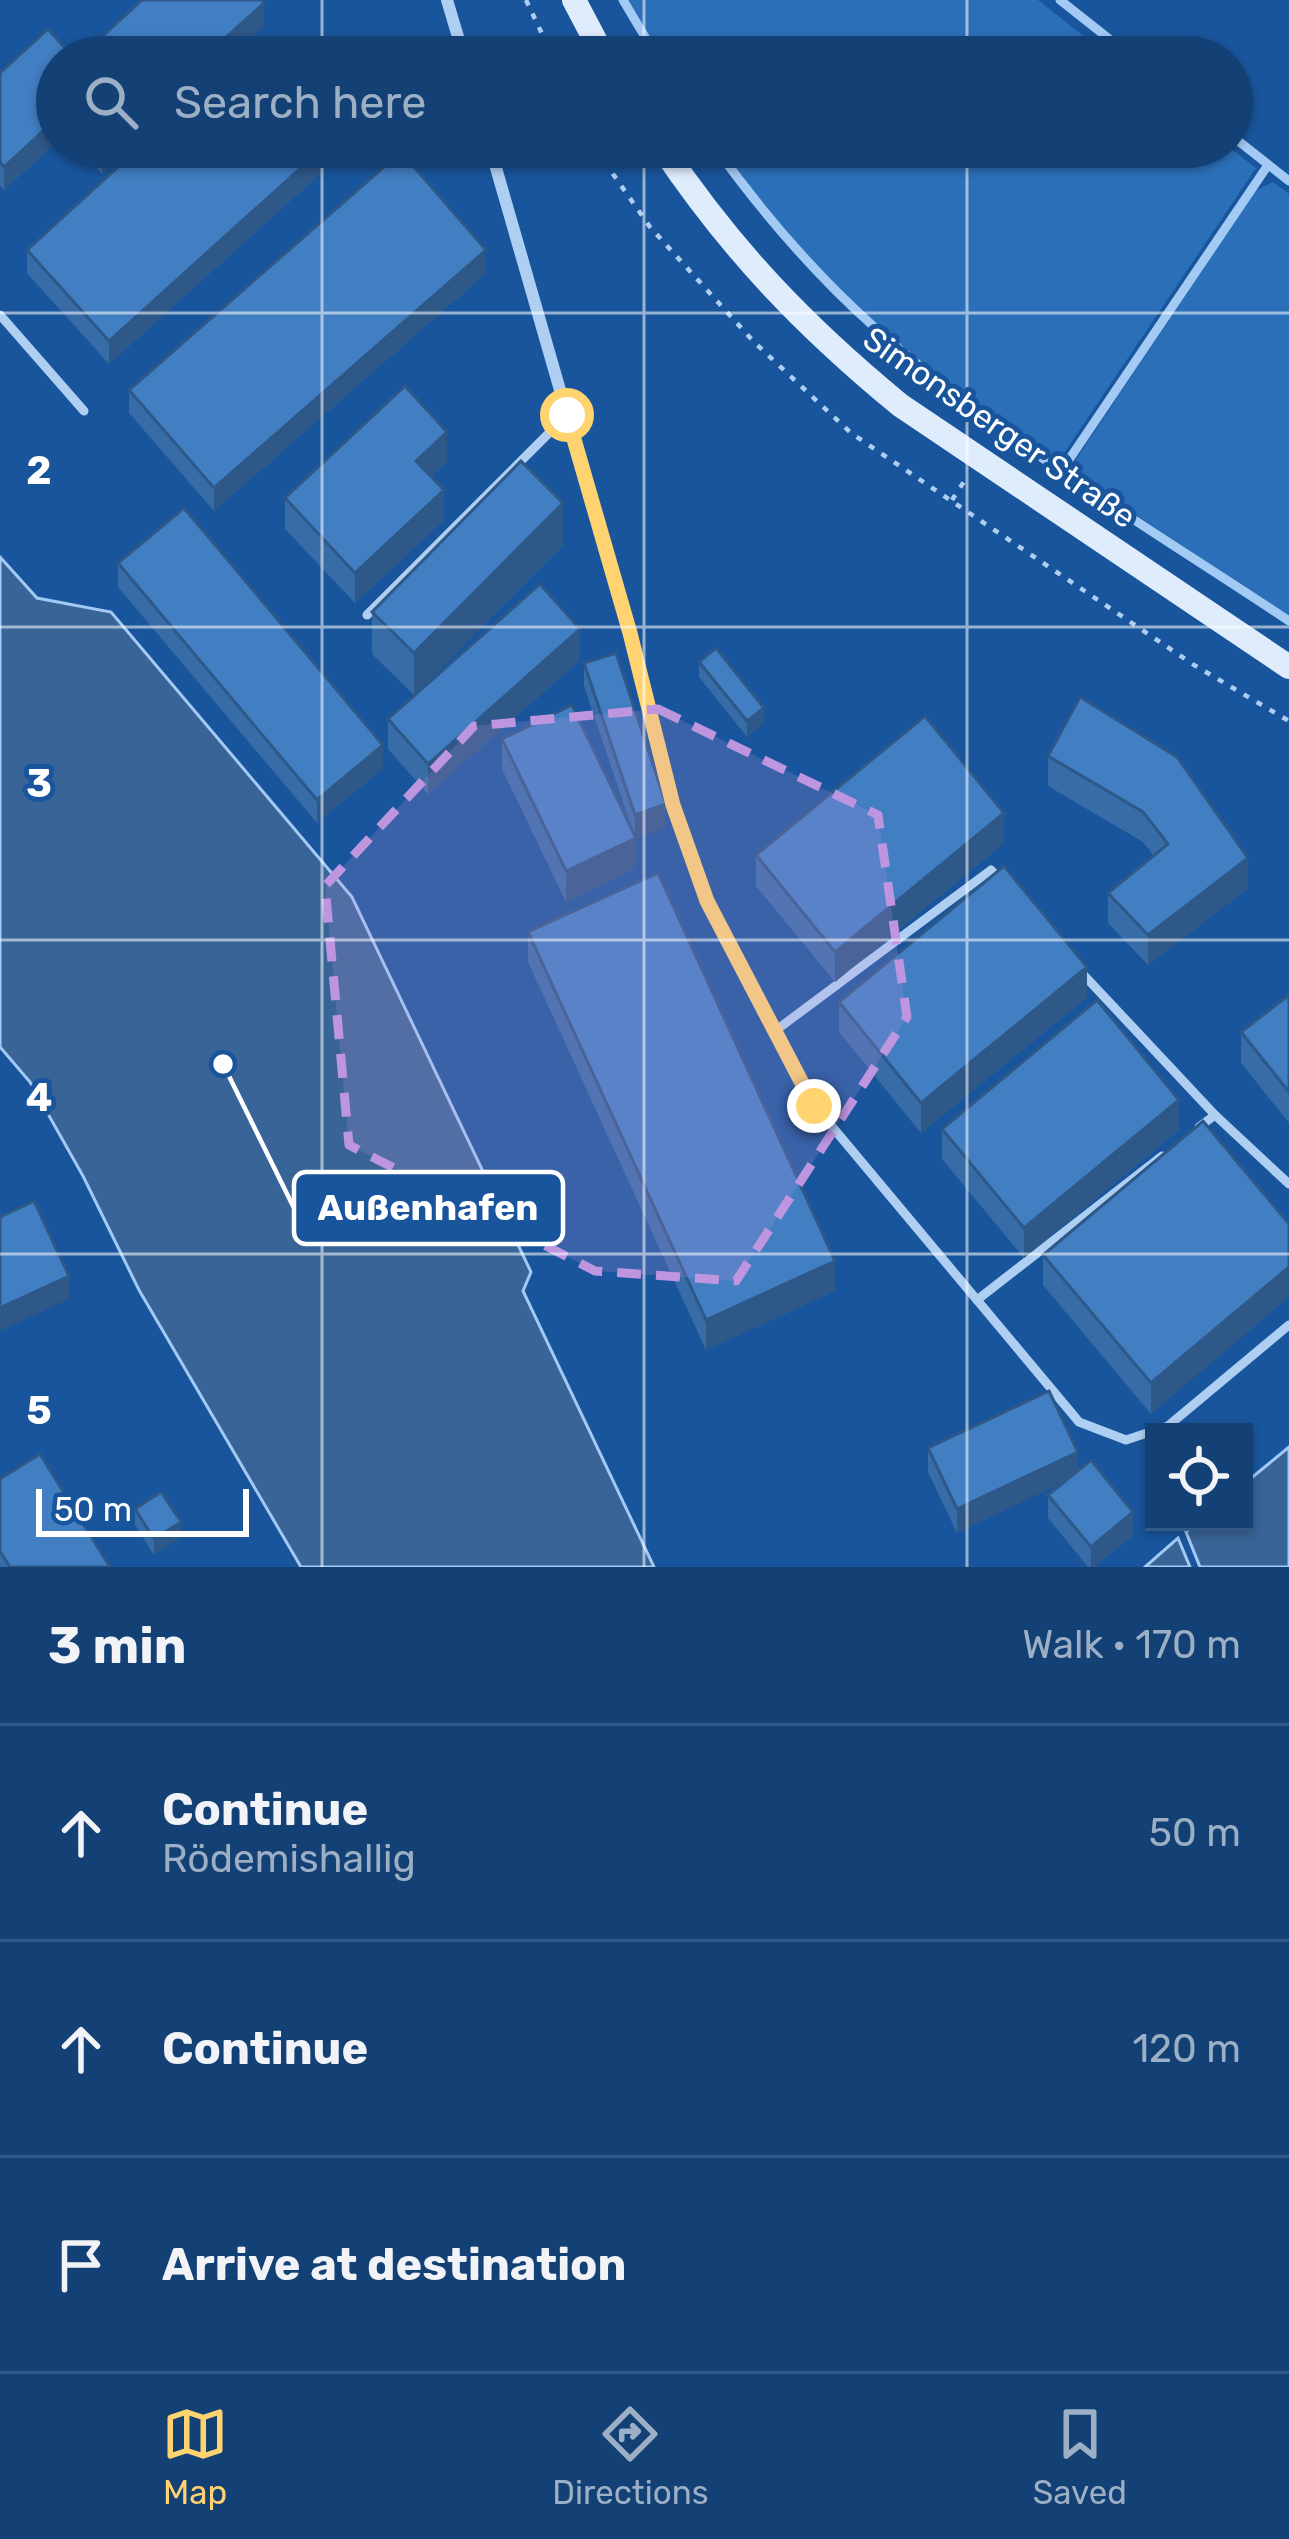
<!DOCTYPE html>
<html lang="en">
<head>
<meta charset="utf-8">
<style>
  :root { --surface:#134075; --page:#204b7d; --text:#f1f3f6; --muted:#9dafc5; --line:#325987; --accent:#ffd370 }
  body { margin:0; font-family:Rubik,sans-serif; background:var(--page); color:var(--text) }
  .controls { position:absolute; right:36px; bottom:36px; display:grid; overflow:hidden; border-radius:0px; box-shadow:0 3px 9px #0004 }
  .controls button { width:108px; height:108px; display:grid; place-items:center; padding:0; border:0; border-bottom:3px solid var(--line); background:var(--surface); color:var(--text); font:60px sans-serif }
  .scale { position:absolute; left:36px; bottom:30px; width:213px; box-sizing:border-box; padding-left:12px; border:6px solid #fff; border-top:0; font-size:33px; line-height:42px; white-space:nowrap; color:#fff; -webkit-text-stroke:9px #19559c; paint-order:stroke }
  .stop { position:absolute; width:36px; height:36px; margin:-27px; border:9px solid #ffd370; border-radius:50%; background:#fff }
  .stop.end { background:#ffd370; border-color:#fff; box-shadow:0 3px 12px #0008 }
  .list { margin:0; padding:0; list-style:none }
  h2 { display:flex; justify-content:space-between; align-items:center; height:156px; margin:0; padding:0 48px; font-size:51px }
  h2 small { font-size:39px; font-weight:400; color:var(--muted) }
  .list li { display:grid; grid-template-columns:78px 1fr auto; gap:36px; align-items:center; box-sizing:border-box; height:216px; padding:0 48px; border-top:3px solid var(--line) }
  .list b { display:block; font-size:45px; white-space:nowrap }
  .list p { margin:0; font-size:39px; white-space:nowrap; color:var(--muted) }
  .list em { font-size:39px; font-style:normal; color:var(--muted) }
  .icon { flex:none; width:66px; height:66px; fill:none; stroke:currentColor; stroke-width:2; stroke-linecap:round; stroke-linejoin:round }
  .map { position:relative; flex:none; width:1289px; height:1567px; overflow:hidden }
  .search { position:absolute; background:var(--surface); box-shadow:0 3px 9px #0004; left:36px; right:36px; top:36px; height:132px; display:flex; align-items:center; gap:30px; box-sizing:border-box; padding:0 42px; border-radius:66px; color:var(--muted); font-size:45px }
  .sheet { height:804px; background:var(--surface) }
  nav { display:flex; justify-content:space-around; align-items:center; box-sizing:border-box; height:168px; border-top:3px solid var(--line); background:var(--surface); font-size:33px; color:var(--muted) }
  nav a { display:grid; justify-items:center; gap:6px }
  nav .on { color:var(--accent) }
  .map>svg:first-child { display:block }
  .green { fill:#2c6fb9 }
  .water { fill:#396497; stroke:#a2caf4; stroke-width:3 }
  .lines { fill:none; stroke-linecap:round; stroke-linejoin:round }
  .stream { stroke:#a2caf4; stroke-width:9 }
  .path { stroke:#afcff2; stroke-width:4.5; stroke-dasharray:6 9; stroke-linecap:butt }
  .service { stroke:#afcff2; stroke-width:9 }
  .minor { stroke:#afcff2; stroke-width:12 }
  .secondary { stroke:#deecfc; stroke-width:24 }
  .wall { fill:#386ca7 }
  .shaded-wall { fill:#2e5888 }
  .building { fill:#417ec2; stroke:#2e5888; stroke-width:3 }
  .route { stroke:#ffd370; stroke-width:15 }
  .marked { fill:#bd96df; fill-opacity:0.2; stroke:#bd96df; stroke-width:9; stroke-dasharray:24 15; stroke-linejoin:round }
  .grid { fill:none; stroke:#fff; stroke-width:3; stroke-opacity:0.55 }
  .labels { text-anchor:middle; stroke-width:10; stroke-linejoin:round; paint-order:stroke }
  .street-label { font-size:33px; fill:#fff; stroke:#19559c }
  .grid-label { font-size:39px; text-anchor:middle; font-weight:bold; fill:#fff; stroke:#19559c; stroke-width:10; stroke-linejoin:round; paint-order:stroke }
  .leader { fill:none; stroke:#fff; stroke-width:4.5 }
  .callout-dot { fill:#fff; stroke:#19559c; stroke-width:4.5 }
  .callout { fill:#19559c; stroke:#fff; stroke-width:4.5 }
  .callout-label { font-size:36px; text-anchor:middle; font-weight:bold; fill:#fff }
</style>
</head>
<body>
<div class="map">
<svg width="1289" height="1567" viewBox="0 0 1289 1567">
  <rect width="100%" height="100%" fill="#19559c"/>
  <g class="green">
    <path d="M628 0H1038L1110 57H662Z"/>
    <path d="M720 147H1229L1256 168 1062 456 1053 459C986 411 917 363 857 307 809 261 758 202 720 147Z"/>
    <path d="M1273 182 1289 194V617L1069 470 1256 190Z"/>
  </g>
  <g class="water">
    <path d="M0 557 37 598 111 612 352 897 531 1272 523 1291 654 1567H301L139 1290 83 1176 30 1082 0 1047Z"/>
    <path d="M1289 1447V1567H1200L1186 1532 1198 1522H1244V1484Z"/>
    <path d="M1178 1538 1190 1567H1145Z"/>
  </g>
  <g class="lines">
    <g class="stream">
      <path d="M623 0 657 57"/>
      <path d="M1060 0 1132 57"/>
      <path d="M1232 136 1289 181"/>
      <path d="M715 147C761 211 813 272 872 325 998 439 1148 527 1289 621"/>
      <path d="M1062 470 1268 165"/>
    </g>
    <g class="path">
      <path d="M526 0 553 57"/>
      <path d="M599 147 613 174 650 227 754 342 851 433 1194 665 1289 721"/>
      <path d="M952 500 965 480"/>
    </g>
    <g class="service">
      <path d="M0 315 84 411"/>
      <path d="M367 615 567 415"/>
      <path d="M630 633 673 805 707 901 814 1105 1079 1422 1126 1440 1168 1426 1289 1325"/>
      <path d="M1080 971 1215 1115 1199 1127"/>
      <path d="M775 1031 991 870 1002 882"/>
      <path d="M1215 1115 1289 1184"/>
      <path d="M977 1300 1162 1156"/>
    </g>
    <g class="minor">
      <path d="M447 0 464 57"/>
      <path d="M490 147 630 633"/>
    </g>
    <g class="secondary">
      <path d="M574 0 604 57"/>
      <path d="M662 147C731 250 804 326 900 405L1289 667"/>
    </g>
  </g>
  <g class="wall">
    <path d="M57 57V142L4 190 0 185V73Z"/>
    <path d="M77 147H131L102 174Z"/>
    <path d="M330 147V165L109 364 27 273V250Z"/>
    <path d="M486 273 214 511 129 413V390Z"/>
    <path d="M447 462 431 477 444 520 355 603 285 529V498Z"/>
    <path d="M563 545 414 695 372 654V612Z"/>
    <path d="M118 563 383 768 317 823 118 587Z"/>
    <path d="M580 660 428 794 388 749V719Z"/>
    <path d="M699 662 764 723 747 737 699 677Z"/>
    <path d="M584 663 666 828 636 838V868L566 902 502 769V739L632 829 584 686Z"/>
    <path d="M1080 697 1248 888 1148 965 1108 923V893L1154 856 1143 842 1048 786V756Z"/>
    <path d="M1004 843 835 982 756 886V855Z"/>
    <path d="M528 932 835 1291 706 1350 528 962Z"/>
    <path d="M1289 995V1123L1241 1063V1032Z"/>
    <path d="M1087 997 921 1133 839 1032V1002Z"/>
    <path d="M942 1129 1179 1130 1024 1258 942 1159Z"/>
    <path d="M1289 1224 1151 1414 1043 1285V1255Z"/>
    <path d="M928 1448 1078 1470 1133 1535 1094 1567H1088L1048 1518V1495L1064 1481 957 1533 928 1472Z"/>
    <path d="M0 1479 110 1567H0Z"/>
    <path d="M135 1509 181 1537 154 1555 135 1525Z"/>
  </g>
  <g class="shaded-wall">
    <path d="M264 3V26L230 57H204Z"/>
    <path d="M57 118V142L4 190V167Z"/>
    <path d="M106 147H131L102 174V151Z"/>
    <path d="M324 147H330V165L109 364V341Z"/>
    <path d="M486 250V273L214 511V488Z"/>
    <path d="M447 432V462L416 491V461Z"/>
    <path d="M444 490V520L355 603V573Z"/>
    <path d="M563 503V545L414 695V653Z"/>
    <path d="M580 629V660L428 794V764Z"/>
    <path d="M764 708V723L747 737V721Z"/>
    <path d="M383 745V768L317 823V800Z"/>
    <path d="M666 804V828L636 838V868L566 902V871L635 838V815Z"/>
    <path d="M1004 813V843L835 982V952Z"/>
    <path d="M1248 858V888L1148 965V935Z"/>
    <path d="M1087 967V997L921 1133V1103Z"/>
    <path d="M1179 1100V1130L1024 1258V1228Z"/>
    <path d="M835 1261V1291L706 1350V1320Z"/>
    <path d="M1289 1267V1297L1151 1414V1383Z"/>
    <path d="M69 1276V1299L0 1331V1308Z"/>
    <path d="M1078 1452V1475L957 1533V1509Z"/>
    <path d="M1133 1512V1535L1094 1567H1091V1547Z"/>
    <path d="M181 1522V1537L154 1555V1539Z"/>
  </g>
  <g class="building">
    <path d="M142 0H261L264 3 204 57H80Z"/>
    <path d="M48 29 73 57H57V118L4 167 0 162V73Z"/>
    <path d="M248 50 254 57H240Z"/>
    <path d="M140 147H324L109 341 27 250Z"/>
    <path d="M401 152 486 250 214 488 129 390Z"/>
    <path d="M405 386 447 432 416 461 444 490 355 573 285 498Z"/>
    <path d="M521 461 563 503 414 653 372 612Z"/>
    <path d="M184 508 383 745 317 800 118 563Z"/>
    <path d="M540 584 580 629 428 764 388 719Z"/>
    <path d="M716 648 764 708 747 721 699 662Z"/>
    <path d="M616 653 666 804 635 815 584 663Z"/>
    <path d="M1080 697 1177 757 1248 858 1148 935 1108 893 1168 844 1143 812 1048 756Z"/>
    <path d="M572 705 636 838 566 871 502 739Z"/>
    <path d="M925 716 1004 813 835 952 756 855Z"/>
    <path d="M1004 866 1087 967 921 1103 839 1002Z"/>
    <path d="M658 873 835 1261 706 1320 528 932Z"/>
    <path d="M1289 995V1092L1241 1032Z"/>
    <path d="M1097 1000 1179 1100 1024 1228 942 1129Z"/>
    <path d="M1203 1121 1289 1224V1267L1151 1383 1043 1255Z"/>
    <path d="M34 1201 69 1276 0 1308V1217Z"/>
    <path d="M1049 1391 1078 1452 957 1509 928 1448Z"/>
    <path d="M40 1454 110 1567H10L0 1551V1479Z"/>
    <path d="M1091 1460 1133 1512 1091 1547 1048 1495Z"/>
    <path d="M161 1492 181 1522 154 1539 135 1509Z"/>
  </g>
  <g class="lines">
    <path class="route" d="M567 415 630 633 673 805 707 901 814 1106"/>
  </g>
  <path class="marked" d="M658 709 878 815 907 1017 736 1281 595 1271 349 1145 325 886 474 726Z"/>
  <path class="grid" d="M322 0V57M644 0V57M967 0V57M322 147V1567M644 147V1567M967 147V1567M0 313H1289M0 627H1289M0 940H1289M0 1254H1289"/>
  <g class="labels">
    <g class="street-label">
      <text transform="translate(1000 427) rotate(35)" y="12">Simonsberger Straße</text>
    </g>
  </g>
  <g class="grid-label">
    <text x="39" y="484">2</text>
    <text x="39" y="797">3</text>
    <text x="39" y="1111">4</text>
    <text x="39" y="1424">5</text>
  </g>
  <path class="leader" d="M223 1064L294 1208"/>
  <circle class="callout-dot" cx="223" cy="1064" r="12"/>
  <rect class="callout" x="294" y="1172" width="269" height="72" rx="12"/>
  <g class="callout-label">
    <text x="428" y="1220">Außenhafen</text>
  </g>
</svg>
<div class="controls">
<button><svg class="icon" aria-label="locate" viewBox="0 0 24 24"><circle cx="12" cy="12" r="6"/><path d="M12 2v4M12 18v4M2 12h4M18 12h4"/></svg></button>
</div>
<div class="scale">50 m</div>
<div class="stop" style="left:567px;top:415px"></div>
<div class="stop end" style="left:814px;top:1106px"></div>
<div class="search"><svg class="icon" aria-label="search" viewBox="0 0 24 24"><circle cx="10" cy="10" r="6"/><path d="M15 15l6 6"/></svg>Search here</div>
</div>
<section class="sheet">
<h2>3 min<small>Walk · 170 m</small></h2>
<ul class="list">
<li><svg class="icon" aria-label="ahead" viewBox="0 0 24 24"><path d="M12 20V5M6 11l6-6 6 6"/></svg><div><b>Continue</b><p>Rödemishallig</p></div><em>50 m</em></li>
<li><svg class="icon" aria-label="ahead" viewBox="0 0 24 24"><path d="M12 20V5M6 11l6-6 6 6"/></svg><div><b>Continue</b></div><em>120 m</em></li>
<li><svg class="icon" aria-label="arrive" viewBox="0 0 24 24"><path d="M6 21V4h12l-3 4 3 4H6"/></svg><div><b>Arrive at destination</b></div></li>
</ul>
</section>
<nav>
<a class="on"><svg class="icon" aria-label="map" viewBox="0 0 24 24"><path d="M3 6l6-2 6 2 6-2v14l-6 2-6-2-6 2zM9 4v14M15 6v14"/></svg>Map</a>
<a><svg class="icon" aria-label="directions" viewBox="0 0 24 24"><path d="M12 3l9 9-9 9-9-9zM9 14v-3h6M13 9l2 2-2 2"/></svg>Directions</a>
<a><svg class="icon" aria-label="saved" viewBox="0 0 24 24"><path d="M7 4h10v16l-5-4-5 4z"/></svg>Saved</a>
</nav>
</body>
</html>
